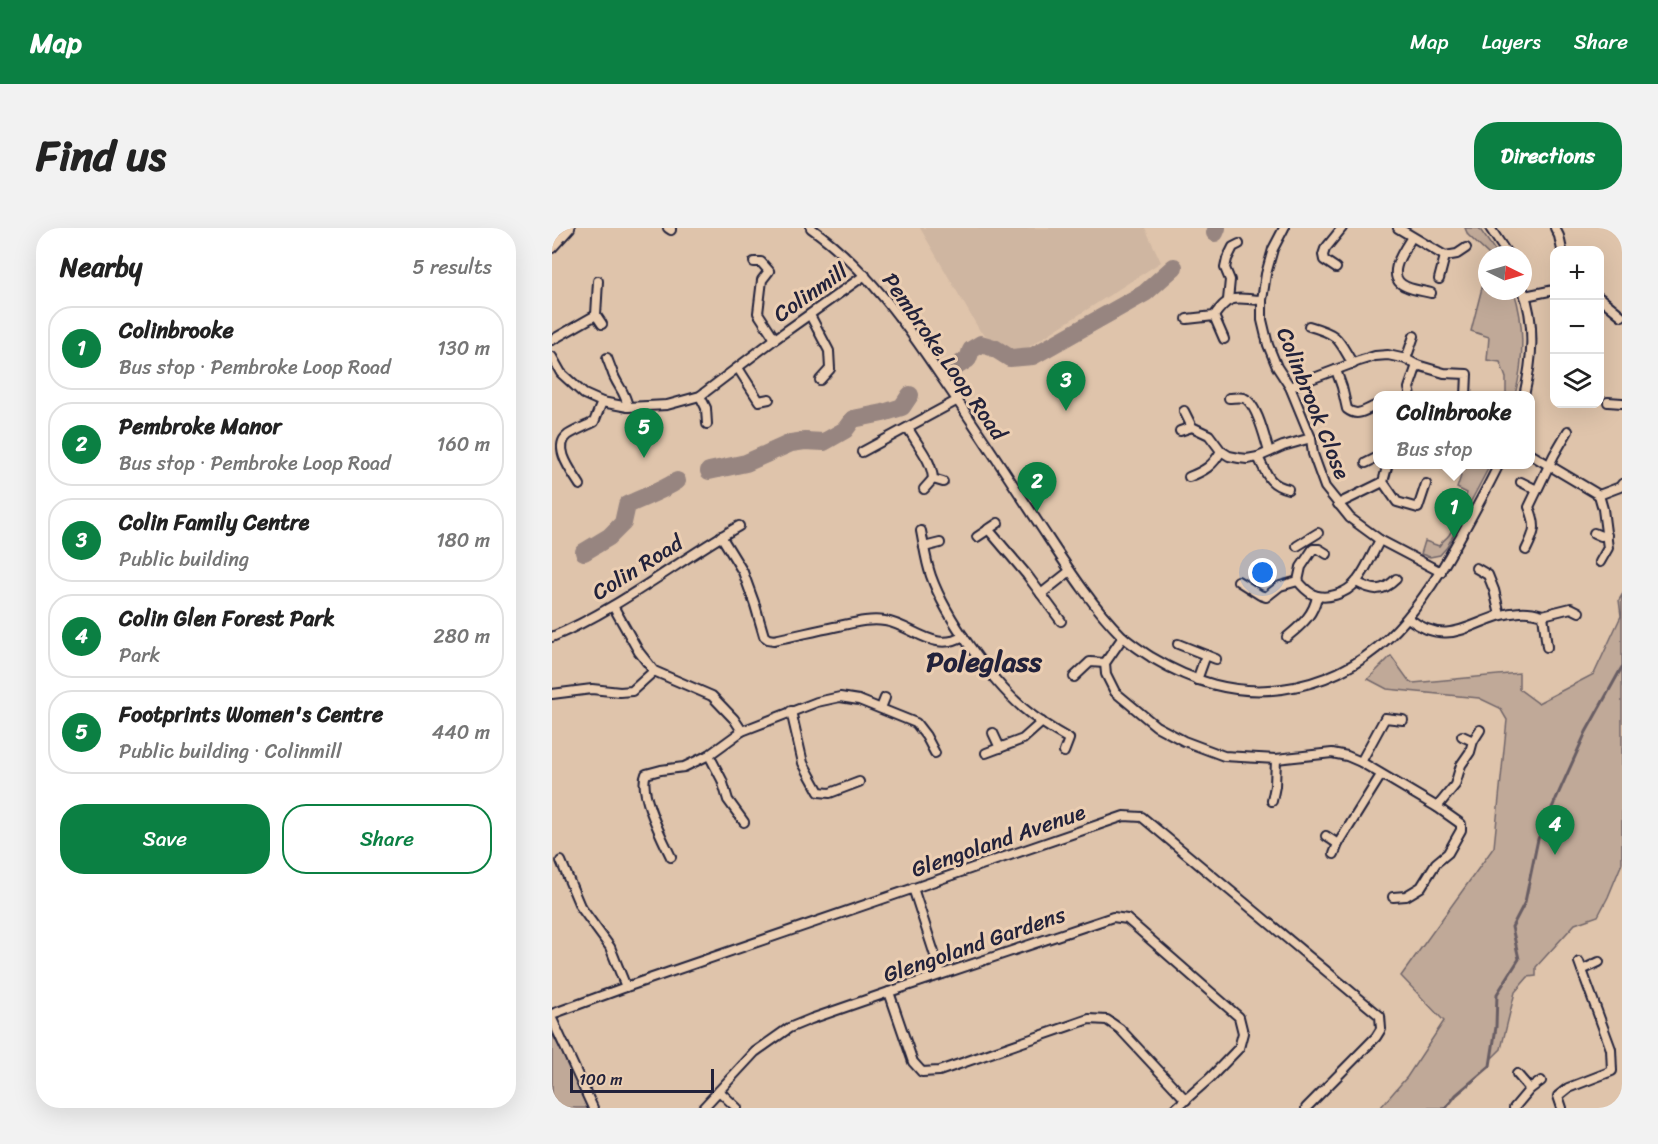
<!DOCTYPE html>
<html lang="en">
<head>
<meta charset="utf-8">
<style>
  :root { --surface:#fff; --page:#f2f2f2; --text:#222; --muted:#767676; --line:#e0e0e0; --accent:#0b8043 }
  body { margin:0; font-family:Sriracha,sans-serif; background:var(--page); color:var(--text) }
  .controls { position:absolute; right:18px; top:18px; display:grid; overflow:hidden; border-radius:12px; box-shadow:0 6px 24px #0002 }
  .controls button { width:54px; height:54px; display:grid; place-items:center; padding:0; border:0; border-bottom:2px solid var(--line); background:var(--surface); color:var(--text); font:30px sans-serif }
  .compass { position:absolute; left:926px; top:18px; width:54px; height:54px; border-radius:50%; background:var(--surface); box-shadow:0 6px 24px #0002; rotate:95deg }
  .scale { position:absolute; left:18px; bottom:15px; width:144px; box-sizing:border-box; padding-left:6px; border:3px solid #22223b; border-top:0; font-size:16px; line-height:21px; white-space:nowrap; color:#22223b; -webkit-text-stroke:4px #ebceb2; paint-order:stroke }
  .you { position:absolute; left:711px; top:345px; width:21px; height:21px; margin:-15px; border:4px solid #fff; border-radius:50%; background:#1a73e8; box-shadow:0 0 0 9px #1a73e833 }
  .badge { display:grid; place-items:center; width:39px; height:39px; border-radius:50%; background:var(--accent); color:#fff; font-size:20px; font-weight:700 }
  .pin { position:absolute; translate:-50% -50px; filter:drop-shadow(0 2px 3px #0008) }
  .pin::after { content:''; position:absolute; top:32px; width:21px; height:18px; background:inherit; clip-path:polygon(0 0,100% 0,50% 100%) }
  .popup { position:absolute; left:821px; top:163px; width:162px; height:78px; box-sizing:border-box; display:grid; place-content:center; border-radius:12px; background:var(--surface); filter:drop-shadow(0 2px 4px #0005); font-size:20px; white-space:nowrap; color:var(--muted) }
  .popup b { font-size:22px; color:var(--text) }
  .popup::after { content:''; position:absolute; left:50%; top:100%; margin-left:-12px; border:12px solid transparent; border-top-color:var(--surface) }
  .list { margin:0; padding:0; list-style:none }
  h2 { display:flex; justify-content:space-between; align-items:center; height:78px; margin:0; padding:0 24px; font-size:26px }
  h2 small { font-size:20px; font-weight:400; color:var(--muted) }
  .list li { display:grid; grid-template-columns:39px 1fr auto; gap:18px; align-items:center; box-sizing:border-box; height:84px; margin:0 12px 12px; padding:0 12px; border:2px solid var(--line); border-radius:24px }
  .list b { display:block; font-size:22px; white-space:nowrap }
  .list p { margin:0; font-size:20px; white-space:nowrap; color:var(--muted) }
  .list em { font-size:20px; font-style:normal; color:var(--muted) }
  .actions { display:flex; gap:12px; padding:18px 24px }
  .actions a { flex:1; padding:14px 0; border:2px solid var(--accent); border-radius:24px; text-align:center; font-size:21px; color:var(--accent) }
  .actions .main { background:var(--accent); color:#fff }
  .icon { flex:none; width:33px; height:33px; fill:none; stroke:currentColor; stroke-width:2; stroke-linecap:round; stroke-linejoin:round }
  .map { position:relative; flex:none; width:1070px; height:880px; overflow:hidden; border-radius:24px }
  header { display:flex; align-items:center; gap:36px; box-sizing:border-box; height:84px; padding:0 30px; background:var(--accent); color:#fff }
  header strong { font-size:28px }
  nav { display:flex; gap:33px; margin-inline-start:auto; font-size:21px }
  .intro { display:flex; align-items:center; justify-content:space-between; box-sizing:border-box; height:144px; padding:0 36px }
  h1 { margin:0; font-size:42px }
  .button { padding:15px 27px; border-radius:24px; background:var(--accent); color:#fff; font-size:21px; font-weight:700 }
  main { display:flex; gap:36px; padding:0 36px }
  aside { flex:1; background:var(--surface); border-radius:24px; box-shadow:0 6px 24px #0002 }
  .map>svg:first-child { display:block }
  .built { fill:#cfb6a1 }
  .green { fill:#c0a998; stroke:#71666a; stroke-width:1.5 }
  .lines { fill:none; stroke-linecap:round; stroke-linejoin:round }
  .stream { stroke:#685d64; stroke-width:3 }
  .river { stroke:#978580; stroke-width:18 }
  .street-casing { stroke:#22223b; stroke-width:12 }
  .street { stroke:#ebceb2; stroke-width:8 }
  .labels { text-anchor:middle; stroke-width:6; stroke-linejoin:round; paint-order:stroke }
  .street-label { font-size:22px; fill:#22223b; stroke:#ebceb2 }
  .district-label { font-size:28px; font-weight:bold; fill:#22223b; stroke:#ebceb2 }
</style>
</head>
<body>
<header>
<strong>Map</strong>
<nav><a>Map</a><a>Layers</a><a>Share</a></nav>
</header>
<div class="intro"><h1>Find us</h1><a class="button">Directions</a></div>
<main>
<aside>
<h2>Nearby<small>5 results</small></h2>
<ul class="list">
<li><span class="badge">1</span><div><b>Colinbrooke</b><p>Bus stop · Pembroke Loop Road</p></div><em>130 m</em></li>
<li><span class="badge">2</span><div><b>Pembroke Manor</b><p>Bus stop · Pembroke Loop Road</p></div><em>160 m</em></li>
<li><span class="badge">3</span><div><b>Colin Family Centre</b><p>Public building</p></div><em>180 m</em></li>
<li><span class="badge">4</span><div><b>Colin Glen Forest Park</b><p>Park</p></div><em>280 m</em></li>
<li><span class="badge">5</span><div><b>Footprints Women's Centre</b><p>Public building · Colinmill</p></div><em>440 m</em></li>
</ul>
<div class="actions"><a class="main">Save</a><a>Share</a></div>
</aside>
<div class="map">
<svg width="1070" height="880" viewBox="0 0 1070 880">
  <rect width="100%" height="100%" fill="#dfc4ab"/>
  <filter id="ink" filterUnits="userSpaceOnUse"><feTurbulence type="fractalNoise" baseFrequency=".0167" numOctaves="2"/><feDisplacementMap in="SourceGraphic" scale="12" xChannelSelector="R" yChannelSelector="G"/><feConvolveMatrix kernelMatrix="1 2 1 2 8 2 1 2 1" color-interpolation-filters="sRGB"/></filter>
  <g filter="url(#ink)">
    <path class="built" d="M368 0H593L609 34 472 122 448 118 428 103Z"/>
    <g class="green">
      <path d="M913 0H927L946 27H937L916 7Z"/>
      <path d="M935 40V63H962C973 98 972 132 963 167H954V150L948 134 935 132 937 109 919 103Z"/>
      <path d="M905 237H938L895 319 888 327 878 329 869 326 873 313 887 318C890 313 894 311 897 307 905 295 911 279 915 265L905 260 909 248Z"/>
      <path d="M1070 367V635L1056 669 1046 688 1023 696 984 739V748L976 749 963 764 949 821 939 831 938 838 904 867 894 880H828L855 849 892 793 849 748 942 619 955 492 948 480 927 470 835 461 816 451 839 428 857 453 861 455 967 445V461L986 475 1042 446 1069 388 1067 372Z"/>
      <path d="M0 806 16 835 36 880H8L0 869Z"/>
    </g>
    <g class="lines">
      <path class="stream" d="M894 880 904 867 938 838 944 799 945 766 967 731 960 699 973 674 986 611 1034 504 1070 439"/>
      <g class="river">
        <path d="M663 5 665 0"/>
        <path d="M400 141 416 131 419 122 429 116 442 120 458 130 481 128 593 65 622 39"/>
        <path d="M157 243 194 235 239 215 253 213 272 214 293 202 301 191 331 185 350 179 358 167"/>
        <path d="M32 324 57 309 71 295 75 277C92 269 110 263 125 253"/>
      </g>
      <g class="street-casing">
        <g id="street">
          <path d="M116 0 119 2V0"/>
          <path d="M259 0C315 40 354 96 392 153 426 202 458 252 491 302 514 337 540 378 570 408 579 416 590 423 599 429 641 454 681 467 730 461 819 449 866 386 906 313 920 288 934 263 947 236"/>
          <path d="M732 0 721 21 714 46 710 72V92L716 117 725 139 738 159 759 210 761 226 773 259 798 290 828 312 889 344"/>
          <path d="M846 0 893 28 905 26 914 20"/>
          <path d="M938 0 956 27"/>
          <path d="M1003 0 1007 8 1010 22"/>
          <path d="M860 9C852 22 831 50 855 59 862 62 871 63 879 65"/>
          <path d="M0 20 18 0"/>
          <path d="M202 34H209L217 43 210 52 206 85 223 111"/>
          <path d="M784 40 772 32 771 27 773 21 790 0"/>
          <path d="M887 51 893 28"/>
          <path d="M46 53 44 87 50 96"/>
          <path d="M971 62C984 96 980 133 972 168"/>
          <path d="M973 68 1002 62"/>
          <path d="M1048 70 1070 88"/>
          <path d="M676 72 678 52 673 40 675 31 681 19 687 16"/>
          <path d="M258 87 277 123 278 141 268 152"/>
          <path d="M662 88 672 111"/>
          <path d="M635 91 662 88C679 64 684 71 710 72"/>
          <path d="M757 98C788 107 785 110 801 136"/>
          <path d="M0 112 44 87"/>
          <path d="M0 129 9 145 32 166 50 174 76 179 115 177 148 168 223 111 313 47"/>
          <path d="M55 130C57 135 58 138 60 143 64 157 73 162 76 179"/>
          <path d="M854 131 862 108"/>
          <path d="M186 140 207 173 217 171"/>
          <path d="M784 142 790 159 795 181C805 189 812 183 823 178"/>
          <path d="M738 159 807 133 823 128 836 127 854 131 865 137 892 145 915 146 914 168"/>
          <path d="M148 168 154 180 155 196"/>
          <path d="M859 168 857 160 865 137"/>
          <path d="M677 170C681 170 688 169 692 170 705 175 713 211 717 224"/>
          <path d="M1056 174 1070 175"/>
          <path d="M632 183 640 199 657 207 669 223 677 228 687 230 695 231 706 229 731 218 759 210"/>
          <path d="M356 200C365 217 380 232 381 251L391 254"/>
          <path d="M628 203 640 199"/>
          <path d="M310 224 406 172"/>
          <path d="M978 226 1047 267"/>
          <path d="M706 229C715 246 716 256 736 261"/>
          <path d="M814 235 826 229"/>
          <path d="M834 236 835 239 831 254 845 274 866 280 874 256"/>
          <path d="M637 249C652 243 661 238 669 223"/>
          <path d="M969 254 985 262"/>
          <path d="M28 257C20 244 0 219 16 207 24 202 34 198 42 194L50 174"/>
          <path d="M372 261 381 251"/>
          <path d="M786 276 831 254"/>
          <path d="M436 301 475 347 509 393"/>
          <path d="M369 303C372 318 374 334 379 348 394 390 438 451 471 480 485 492 501 502 517 511L512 524"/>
          <path d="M1042 305 1049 308 1055 307"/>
          <path d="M169 308 191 344 203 377 212 408 216 411 222 412C242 408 262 403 282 399 298 396 316 390 333 393 360 397 383 426 411 408"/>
          <path d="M425 309 446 295"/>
          <path d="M745 318 766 305"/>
          <path d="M372 319 388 315"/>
          <path d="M974 322C983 304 985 298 977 279L1002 227 1016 203"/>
          <path d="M775 326 767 321H761L749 339 746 353C750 358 755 363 760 366 774 373 795 365 804 354 813 344 821 324 828 312"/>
          <path d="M1048 334 1056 320 1051 281 1047 267 1068 259 1070 256"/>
          <path d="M924 340 936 347 942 362 948 387"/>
          <path d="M686 353 708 367 714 369 728 358 746 353"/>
          <path d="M804 354C821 363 830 365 844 351"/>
          <path d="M489 366 518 343"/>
          <path d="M61 378 87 424 102 443 160 468 182 491 190 503"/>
          <path d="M856 390C901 425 924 386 968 384 976 383 984 385 991 387"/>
          <path d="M0 409C67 381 124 334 187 298"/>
          <path d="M571 409 553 435 554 446 563 464 604 498 632 513 672 528 724 531 780 525 795 528 809 534 885 579 909 596V602L896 625 884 635 869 659 854 668 841 669"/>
          <path d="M735 409C749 397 762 387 765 368"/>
          <path d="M626 416 664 431"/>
          <path d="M995 419 991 387 1019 380 1027 384"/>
          <path d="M522 449 538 434 553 435"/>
          <path d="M645 452 654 427"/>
          <path d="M0 466 40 461 68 464 80 463 102 443"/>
          <path d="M329 480 333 470"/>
          <path d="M239 483 251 535 267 564 278 565 307 554"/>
          <path d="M441 505 448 520"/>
          <path d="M910 508 921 513"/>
          <path d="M434 525 471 511 490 494"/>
          <path d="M157 527 170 552 176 572 192 594"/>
          <path d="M809 534 833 490 851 492"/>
          <path d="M720 573 723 558 724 531"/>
          <path d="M885 579 903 557 909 537 918 524 921 513 928 502"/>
          <path d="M774 608 786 616"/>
          <path d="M782 626 786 616 829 547"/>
          <path d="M119 629C111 612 86 564 94 546L109 542 132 539 157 527 190 503 265 474 288 469 307 472 364 495 374 508 383 525"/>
          <path d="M9 633 28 678 58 719 74 759"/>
          <path d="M361 660 389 746"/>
          <path d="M1030 742 1047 734"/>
          <path d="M337 764 361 834 370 844 387 843 537 791 555 792 568 801 634 872"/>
          <path d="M0 786 74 759 572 588 590 589 828 788 829 801 824 809 754 880"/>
          <path d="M0 791 41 880"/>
          <path d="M965 846 978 861"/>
          <path d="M167 863 185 880"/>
          <path d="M151 880 203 824 237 800 259 791 337 764 561 689 575 691 687 789 691 805 687 820 658 850 624 880"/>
          <path d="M962 880 978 861 989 853"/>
          <path d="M1010 880 1006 868 1016 860 1060 843 1059 821 1027 734"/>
        </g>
      </g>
      <use href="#street" class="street"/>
    </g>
  </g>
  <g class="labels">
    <g class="street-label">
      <text transform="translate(258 64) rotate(-35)" y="8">Colinmill</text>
      <text transform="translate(393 128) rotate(55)" y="8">Pembroke Loop Road</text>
      <text transform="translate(762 175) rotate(68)" y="8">Colinbrook Close</text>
      <text transform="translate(85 339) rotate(-32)" y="8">Colin Road</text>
      <text transform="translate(446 612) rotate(-19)" y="8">Glengoland Avenue</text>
      <text transform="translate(422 716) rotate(-19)" y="8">Glengoland Gardens</text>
    </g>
    <g class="district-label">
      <text x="432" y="443">Poleglass</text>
    </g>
  </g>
</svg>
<div class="controls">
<button>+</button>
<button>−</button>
<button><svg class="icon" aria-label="layers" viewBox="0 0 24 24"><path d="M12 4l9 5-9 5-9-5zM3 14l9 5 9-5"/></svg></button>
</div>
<svg class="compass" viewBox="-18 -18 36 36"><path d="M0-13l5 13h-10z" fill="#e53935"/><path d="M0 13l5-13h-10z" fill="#767676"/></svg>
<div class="scale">100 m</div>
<div class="you"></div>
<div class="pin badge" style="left:902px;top:310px">1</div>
<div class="popup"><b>Colinbrooke</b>Bus stop</div>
<div class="pin badge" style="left:485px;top:284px">2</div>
<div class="pin badge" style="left:514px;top:183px">3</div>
<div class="pin badge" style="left:1003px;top:627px">4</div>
<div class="pin badge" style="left:92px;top:230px">5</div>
</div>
</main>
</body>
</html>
